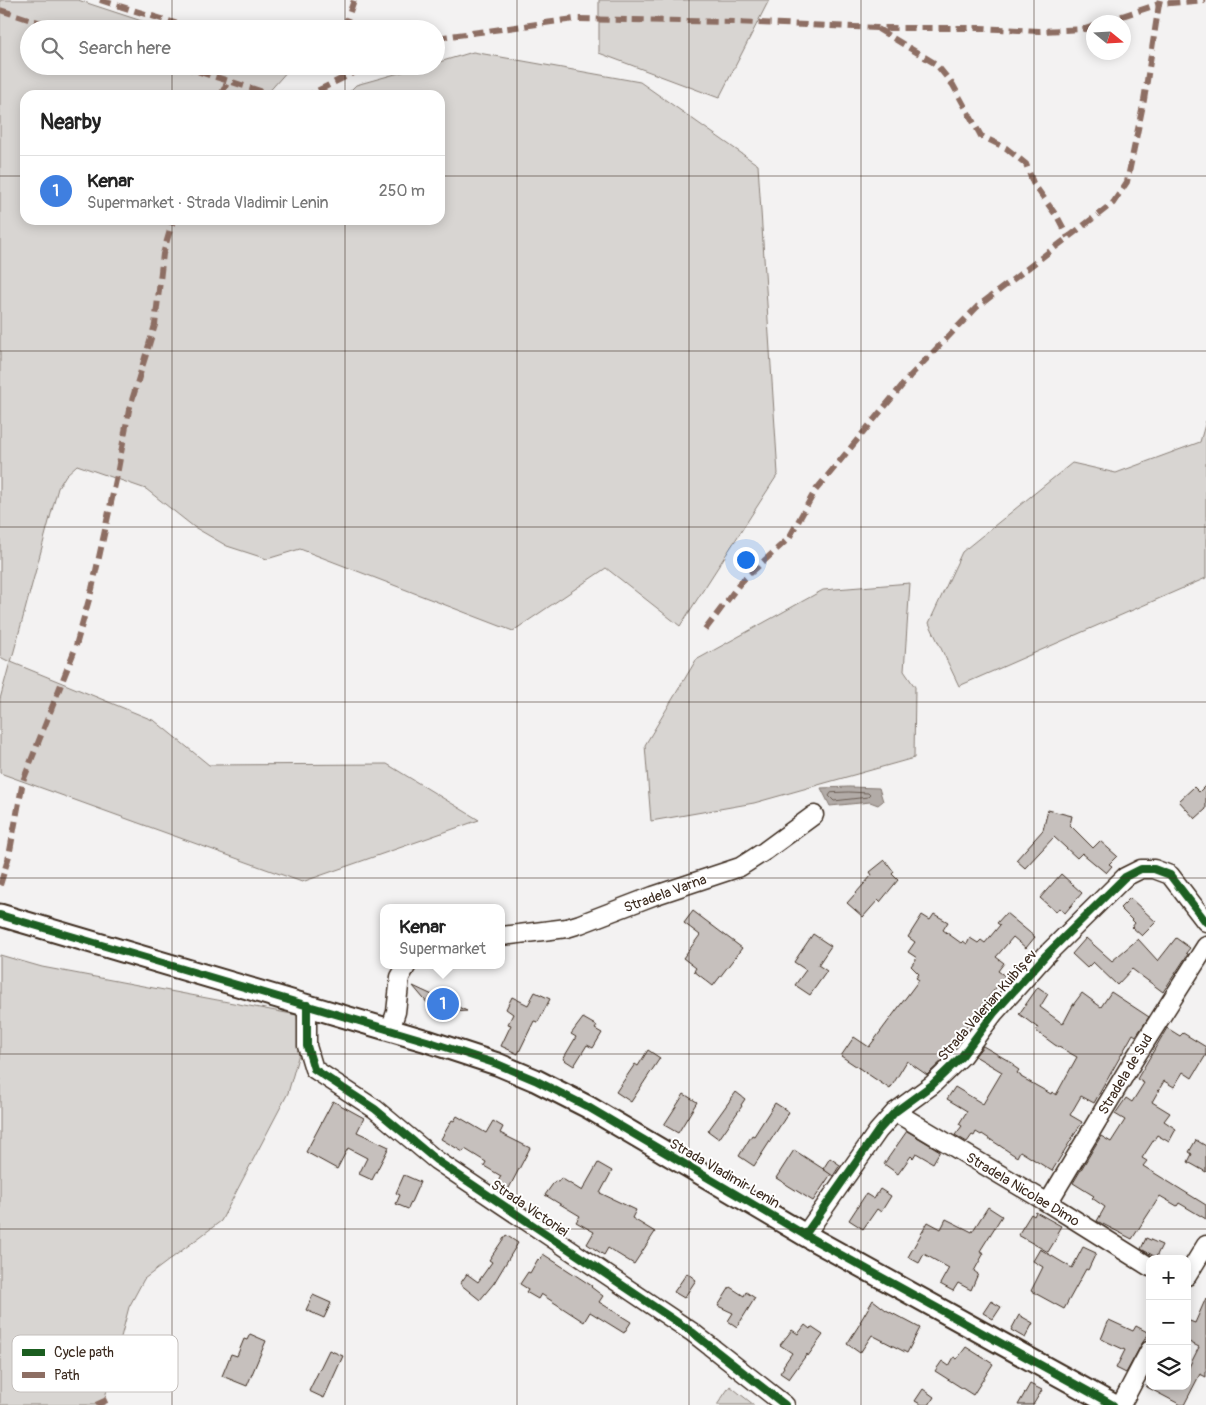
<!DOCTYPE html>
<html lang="en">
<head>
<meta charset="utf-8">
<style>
  :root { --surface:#fff; --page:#f2f2f2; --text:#222; --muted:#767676; --line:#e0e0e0; --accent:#ea580c }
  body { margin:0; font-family:Pangolin,sans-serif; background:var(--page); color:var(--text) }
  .controls { position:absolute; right:15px; bottom:15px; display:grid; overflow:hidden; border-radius:10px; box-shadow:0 2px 12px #0003 }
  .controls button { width:45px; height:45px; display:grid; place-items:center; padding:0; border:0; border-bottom:1px solid var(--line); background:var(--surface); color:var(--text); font:25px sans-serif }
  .compass { position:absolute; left:1086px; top:15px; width:45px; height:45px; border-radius:50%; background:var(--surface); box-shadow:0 2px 12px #0003; rotate:108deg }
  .you { position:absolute; left:745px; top:559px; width:18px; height:18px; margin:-12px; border:4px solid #fff; border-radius:50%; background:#1a73e8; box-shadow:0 0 0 8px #1a73e833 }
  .badge { display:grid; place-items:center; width:32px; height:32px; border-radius:50%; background:var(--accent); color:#fff; font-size:16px; font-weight:700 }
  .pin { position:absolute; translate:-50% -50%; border:2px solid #fff; box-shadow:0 1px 5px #0006 }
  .popup { position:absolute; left:380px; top:904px; width:125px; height:65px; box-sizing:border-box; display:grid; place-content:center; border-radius:10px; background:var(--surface); filter:drop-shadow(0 1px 4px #0005); font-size:16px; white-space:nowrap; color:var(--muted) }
  .popup b { font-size:19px; color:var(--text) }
  .popup::after { content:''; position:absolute; left:50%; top:100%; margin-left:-10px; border:10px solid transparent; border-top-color:var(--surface) }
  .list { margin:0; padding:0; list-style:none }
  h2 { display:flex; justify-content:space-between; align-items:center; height:65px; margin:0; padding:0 20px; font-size:21px }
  h2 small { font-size:16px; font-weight:400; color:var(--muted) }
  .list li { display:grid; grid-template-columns:32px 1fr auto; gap:15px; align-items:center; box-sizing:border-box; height:70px; padding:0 20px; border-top:1px solid var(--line) }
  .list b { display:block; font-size:19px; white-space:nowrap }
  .list p { margin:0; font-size:16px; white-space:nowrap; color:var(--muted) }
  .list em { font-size:16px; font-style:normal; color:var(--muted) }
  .icon { flex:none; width:28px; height:28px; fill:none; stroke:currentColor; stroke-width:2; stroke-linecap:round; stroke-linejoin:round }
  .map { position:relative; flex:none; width:1206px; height:1405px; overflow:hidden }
  .search { position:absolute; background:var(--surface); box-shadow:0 2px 12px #0003; left:20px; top:20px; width:425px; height:55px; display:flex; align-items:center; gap:12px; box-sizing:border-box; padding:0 18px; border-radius:28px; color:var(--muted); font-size:19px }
  .panel { position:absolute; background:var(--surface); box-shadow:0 2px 12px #0003; left:20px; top:90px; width:425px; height:135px; border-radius:15px }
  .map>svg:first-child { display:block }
  .green { fill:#d8d5d2; stroke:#8a8078 }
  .water { fill:#b2aba7; stroke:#827770 }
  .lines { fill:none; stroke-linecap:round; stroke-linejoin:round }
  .shore { stroke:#6b5e55; stroke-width:1 }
  .building { fill:#c6c0bd; stroke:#3b2a1e }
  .minor-casing { stroke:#3b2a1e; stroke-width:21 }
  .major-casing { stroke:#3b2a1e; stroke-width:25 }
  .minor { stroke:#fff; stroke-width:18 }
  .major { stroke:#fff; stroke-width:21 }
  .quiet { stroke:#8d6e63; stroke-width:6; stroke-dasharray:12 6; stroke-linecap:butt }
  .cycleway-casing { stroke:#fff; stroke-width:11 }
  .cycleway { stroke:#1b5e20; stroke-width:8 }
  .grid { fill:none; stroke:#3b2a1e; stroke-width:1; stroke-opacity:0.55 }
  .labels { text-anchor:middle; stroke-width:4; stroke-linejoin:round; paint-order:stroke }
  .street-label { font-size:14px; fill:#3b2a1e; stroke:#fff }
  .key { fill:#fff; stroke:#c4bfbc; stroke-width:1 }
  .key-label { font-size:14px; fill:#3b2a1e }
</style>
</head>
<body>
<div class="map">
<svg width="1206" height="1405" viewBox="0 0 1206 1405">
  <rect width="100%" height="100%" fill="#f3f2f2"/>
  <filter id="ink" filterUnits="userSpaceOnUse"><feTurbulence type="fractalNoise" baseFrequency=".02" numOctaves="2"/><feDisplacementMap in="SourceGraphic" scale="10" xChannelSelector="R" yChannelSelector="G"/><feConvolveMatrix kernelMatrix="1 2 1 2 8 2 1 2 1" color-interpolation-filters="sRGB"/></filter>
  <g filter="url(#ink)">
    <g class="green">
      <path d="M0 0H78L166 29H29V66H281L289 69 266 95H25V220H440V95H346L356 85 424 66H436V63L473 52 640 82 758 165 778 474 680 626 606 568 513 631 300 549 267 559 227 546 194 527 146 489 77 465 66 475 58 488 11 662 155 721 209 765 387 764 479 820 302 882 0 773V699L10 662 0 657Z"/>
      <path d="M599 0H769L719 98 599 53Z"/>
      <path d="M1206 421V578L959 686 929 623 962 552 1072 463 1116 473 1200 442Z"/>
      <path d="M910 583 904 671 915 687 914 758 754 803 651 821 645 745 696 660 823 590Z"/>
      <path d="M0 955 42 967 297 1015 300 1050 288 1093 221 1221 144 1279 129 1307 103 1405H0Z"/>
      <path d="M730 1386 754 1405H717Z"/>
    </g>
    <path class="water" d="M849 787 879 788 883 801 878 805 870 802 830 806 821 788Z"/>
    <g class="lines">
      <path class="shore" d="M849 792 868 793 870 795 868 797 834 801 829 796 831 793Z"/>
    </g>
    <g class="building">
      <path d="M1206 785V809L1195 819 1179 801 1194 787 1199 792Z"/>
      <path d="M1048 810 1072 816 1070 825 1093 848 1100 841 1117 856 1109 864 1112 866 1106 873 1082 853 1077 858 1054 837 1025 868 1016 860 1043 830Z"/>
      <path d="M885 860 894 872 892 874 898 880 880 902 878 900 863 917 847 903 872 875 870 872Z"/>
      <path d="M1061 874 1082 893 1065 913 1059 908 1056 912 1040 898Z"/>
      <path d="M1130 898 1156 922 1142 936 1132 927 1135 923 1120 908Z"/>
      <path d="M693 911 742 948 713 986 694 971 696 968 683 958 700 935 684 923Z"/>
      <path d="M1006 913 1035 937 1026 948 1013 937 996 957 1004 963 998 971 1005 976 961 1033 964 1035 949 1054 927 1075 907 1061 890 1089 841 1056 854 1037 869 1047 919 980 916 978 919 974 911 966 917 958 908 952 915 942 908 937 922 915 930 920 934 914 948 922 943 930 961 943 963 941 967 944 970 938 978 943 981 940 985 943 1000 925 997 923Z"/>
      <path d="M813 934 831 946 818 965 827 971 810 995 795 985 806 970 794 962Z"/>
      <path d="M1086 938 1112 961 1138 939 1158 961 1176 938 1190 948 1186 953 1188 954 1163 992 1132 969 1117 985 1093 962 1087 968 1072 954Z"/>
      <path d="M413 986 467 1011 437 1013 434 1011Z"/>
      <path d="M1038 987 1048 994 1040 1007 1063 1024 1073 1005 1082 993 1101 1007 1111 992 1149 1017 1136 1036 1133 1034 1094 1103 1081 1096 1070 1115 1082 1122 1052 1171 1020 1151 1017 1157 982 1134 981 1135 976 1132 974 1136 972 1135 967 1142 955 1135 962 1126 959 1124 967 1111 947 1099 955 1087 983 1104 1002 1072 975 1056 983 1046 1014 1064 1013 1066 1019 1070 1017 1073 1021 1076V1077L1051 1094 1052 1092 1056 1095 1077 1057 1055 1045 1036 1031 1038 1028 1019 1014Z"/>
      <path d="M535 992 550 999 538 1022 534 1021 518 1054 501 1046 511 1025 508 1024 513 1014 506 1009 512 997 528 1005Z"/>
      <path d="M583 1018 597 1026 595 1029 602 1033 593 1048 587 1045 574 1066 563 1059 576 1037 571 1034Z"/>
      <path d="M1167 1028 1180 1036 1183 1033 1206 1047V1055L1192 1078 1183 1072 1174 1087 1164 1081 1152 1102 1170 1113 1164 1121 1176 1129 1169 1142 1157 1135 1142 1158 1147 1161 1143 1166 1206 1205V1219L1179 1203 1177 1206 1160 1196 1132 1239 1097 1221 1105 1207 1092 1198 1094 1196 1073 1183 1101 1136 1111 1142 1125 1120 1115 1114 1126 1098 1132 1102 1144 1083 1137 1079Z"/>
      <path d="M648 1050 660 1058 631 1102 616 1092 635 1064 638 1066Z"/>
      <path d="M736 1092 745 1099 741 1105 742 1106 719 1139 708 1131Z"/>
      <path d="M684 1094 697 1102 678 1133 664 1125Z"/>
      <path d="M333 1101 364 1118 357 1132 389 1147 372 1180 359 1174 367 1158 348 1148 337 1169 306 1152Z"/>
      <path d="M775 1103 789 1112 754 1166 739 1156 752 1135 754 1136Z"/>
      <path d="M457 1116 486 1133 493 1121 503 1127 500 1133 530 1148 508 1190 497 1183 501 1176 484 1166 486 1162 465 1149 463 1152 441 1139 452 1120 454 1121Z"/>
      <path d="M907 1131 940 1151 933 1163 916 1153 913 1158 911 1156 898 1174 884 1164Z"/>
      <path d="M1196 1140 1206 1146V1172L1188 1162 1192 1154 1189 1152Z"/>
      <path d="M794 1150 831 1174 813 1201 776 1178Z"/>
      <path d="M830 1158 840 1165 833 1176 823 1169Z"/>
      <path d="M598 1163 612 1171 600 1193 636 1210 632 1218 655 1232 634 1264 608 1248 604 1255 587 1244 594 1232 576 1222 580 1216 545 1195 555 1181 558 1182 561 1178 582 1191Z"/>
      <path d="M404 1175 420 1182 408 1209 396 1204 400 1195 396 1193Z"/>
      <path d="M880 1189 891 1196 881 1212 877 1209 863 1229 849 1220 866 1194 874 1199Z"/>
      <path d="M988 1207 1002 1216 980 1251 984 1253 974 1271 978 1274 971 1290 958 1283 953 1291 940 1284 949 1268 924 1254 919 1263 908 1257 928 1222 941 1229 946 1219 972 1232Z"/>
      <path d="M1036 1212 1061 1226 1057 1233 1059 1234 1048 1252 1018 1235 1031 1214 1034 1216Z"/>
      <path d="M506 1235 518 1243 494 1283 480 1300 460 1284 467 1274 478 1282 492 1262 489 1260Z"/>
      <path d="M1146 1238 1162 1245 1156 1257 1141 1249Z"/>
      <path d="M1083 1247 1096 1253 1088 1270 1086 1269 1064 1309 1031 1291 1043 1267 1033 1261 1040 1249 1072 1268Z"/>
      <path d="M543 1254 592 1286 591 1287 603 1296 599 1302 631 1322 624 1333 590 1312 584 1322 541 1294 538 1299 526 1292 528 1289 520 1284 528 1272 530 1273 538 1259 540 1261Z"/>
      <path d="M687 1273 696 1280 684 1298 674 1292Z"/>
      <path d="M730 1287 744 1296 746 1292 755 1298 737 1327 728 1321 733 1313 718 1306Z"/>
      <path d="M313 1295 331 1303 324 1318 306 1310Z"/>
      <path d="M1206 1298V1377L1200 1374 1184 1405H1181L1145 1386H1187V1371L1199 1347 1187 1341V1320L1195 1323Z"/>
      <path d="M873 1300 886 1310 920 1328 907 1353 872 1335 860 1353 847 1344 861 1322H860Z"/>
      <path d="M991 1301 1001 1307 993 1319 983 1313Z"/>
      <path d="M1019 1315 1033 1323 1025 1338 1011 1330Z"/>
      <path d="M1109 1320 1133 1331 1136 1326 1149 1333 1141 1345 1126 1373 1116 1368 1125 1350 1101 1339Z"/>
      <path d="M805 1325 810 1329 811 1327 823 1335 808 1356 807 1354 789 1379 780 1373 784 1367 783 1366 792 1353 780 1345 792 1330 798 1334Z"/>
      <path d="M250 1334 266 1341 247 1386 222 1376 231 1354 237 1356 244 1339 247 1340Z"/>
      <path d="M966 1347 993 1364 973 1395 935 1371 942 1361 949 1366 954 1357 957 1359Z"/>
      <path d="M329 1350 343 1356 324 1398 309 1391Z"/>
      <path d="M1030 1384 1042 1390 1033 1405H1018Z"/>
      <path d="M923 1389 934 1397 929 1405H922L915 1401Z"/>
    </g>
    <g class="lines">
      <g class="minor-casing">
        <g id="minor">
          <path d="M502 936 567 928 580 924 653 896 740 867 765 851 814 815"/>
          <path d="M307 1005V1046L314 1069 375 1109 436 1160 692 1332 785 1405"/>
          <path d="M390 1030 396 1012 400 977 407 965"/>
          <path d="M895 1112 1048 1203 1150 1267"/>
          <path d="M1048 1203 1133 1061 1206 946"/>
          <path d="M805 1235 878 1131 895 1112 932 1085 962 1056 994 1013 1046 955 1125 877 1141 869H1154L1170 875 1206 922"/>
          <path d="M1187 1276 1206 1245"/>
          <path d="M1121 1405 1150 1350"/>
        </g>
      </g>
      <g class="major-casing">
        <path id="major" d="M0 915 427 1041 497 1064 535 1080 588 1107 805 1235 1113 1405"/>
      </g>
      <use href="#minor" class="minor"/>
      <use href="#major" class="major"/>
      <g class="quiet">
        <path d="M100 0 194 29"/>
        <path d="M0 10 60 29"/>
        <path d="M1104 22 1159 4 1160 0"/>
        <path d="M344 29 354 0"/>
        <path d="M878 29 936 64 953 85 981 136 1006 148 1026 164 1033 183 1058 218 1068 237"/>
        <path d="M436 38 574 19 736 22 876 28H980L1039 31 1085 29 1094 26"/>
        <path d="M181 66 273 95"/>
        <path d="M221 95 228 81"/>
        <path d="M301 95 311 94 367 66"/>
        <path d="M705 630 741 582 789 538 815 491 910 376 977 307 1113 203 1127 182 1144 100 1159 4 1206 0"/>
        <path d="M0 885 9 856 23 781 75 649 92 589 116 480 129 410 155 325 163 254 173 220"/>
        <path d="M96 1405 111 1398"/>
      </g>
      <g class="cycleway-casing">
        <g id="cycleway">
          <path d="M0 915 427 1041 497 1064 535 1080 588 1107 805 1235 1113 1405"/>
          <path d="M307 1005V1046L314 1069 375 1109 436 1160 692 1332 785 1405"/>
          <path d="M805 1235 878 1131 895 1112 932 1085 962 1056 994 1013 1046 955 1125 877 1141 869H1154L1170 875 1206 922"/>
        </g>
      </g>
      <use href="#cycleway" class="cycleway"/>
    </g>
  </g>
  <path class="grid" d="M172 0V29M345 0V29M517 0V1405M689 0V1405M861 0V1405M1034 0V1405M172 66V95M345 66V95M0 176H25M440 176H1206M172 220V1405M345 220V1405M0 351H1206M0 527H1206M0 702H1206M0 878H1206M0 1054H1206M0 1229H1206"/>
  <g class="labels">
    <g class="street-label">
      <text transform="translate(665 893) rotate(-20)" y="5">Stradela Varna</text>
      <text transform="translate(987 1005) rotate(-49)" y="5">Strada Valerian Kuibîșev</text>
      <text transform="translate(1125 1074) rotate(-59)" y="5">Stradela de Sud</text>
      <text transform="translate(725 1173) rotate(30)" y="5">Strada Vladimir Lenin</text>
      <text transform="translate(1023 1189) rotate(31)" y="5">Stradela Nicolae Dimo</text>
      <text transform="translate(530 1208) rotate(34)" y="5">Strada Victoriei</text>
    </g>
  </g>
  <rect x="12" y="1335" width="166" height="57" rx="8" class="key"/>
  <rect x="22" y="1349" width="23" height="7" fill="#1b5e20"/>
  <rect x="22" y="1372" width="23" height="6" fill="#8d6e63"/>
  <g class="key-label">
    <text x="54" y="1357">Cycle path</text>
    <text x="54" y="1380">Path</text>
  </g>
</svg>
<div class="controls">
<button>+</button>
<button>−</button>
<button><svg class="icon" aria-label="layers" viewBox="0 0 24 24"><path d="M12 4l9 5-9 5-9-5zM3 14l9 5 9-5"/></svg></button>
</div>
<svg class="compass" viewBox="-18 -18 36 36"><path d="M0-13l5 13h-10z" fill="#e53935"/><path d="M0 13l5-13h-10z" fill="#767676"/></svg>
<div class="you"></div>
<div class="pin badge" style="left:443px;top:1004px;background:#3f7fe0">1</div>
<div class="popup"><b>Kenar</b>Supermarket</div>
<div class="search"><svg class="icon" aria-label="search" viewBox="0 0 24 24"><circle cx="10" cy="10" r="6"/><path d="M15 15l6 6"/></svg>Search here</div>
<section class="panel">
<h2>Nearby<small></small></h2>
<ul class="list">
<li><span class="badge" style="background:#3f7fe0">1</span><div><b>Kenar</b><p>Supermarket · Strada Vladimir Lenin</p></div><em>250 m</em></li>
</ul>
</section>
</div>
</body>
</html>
